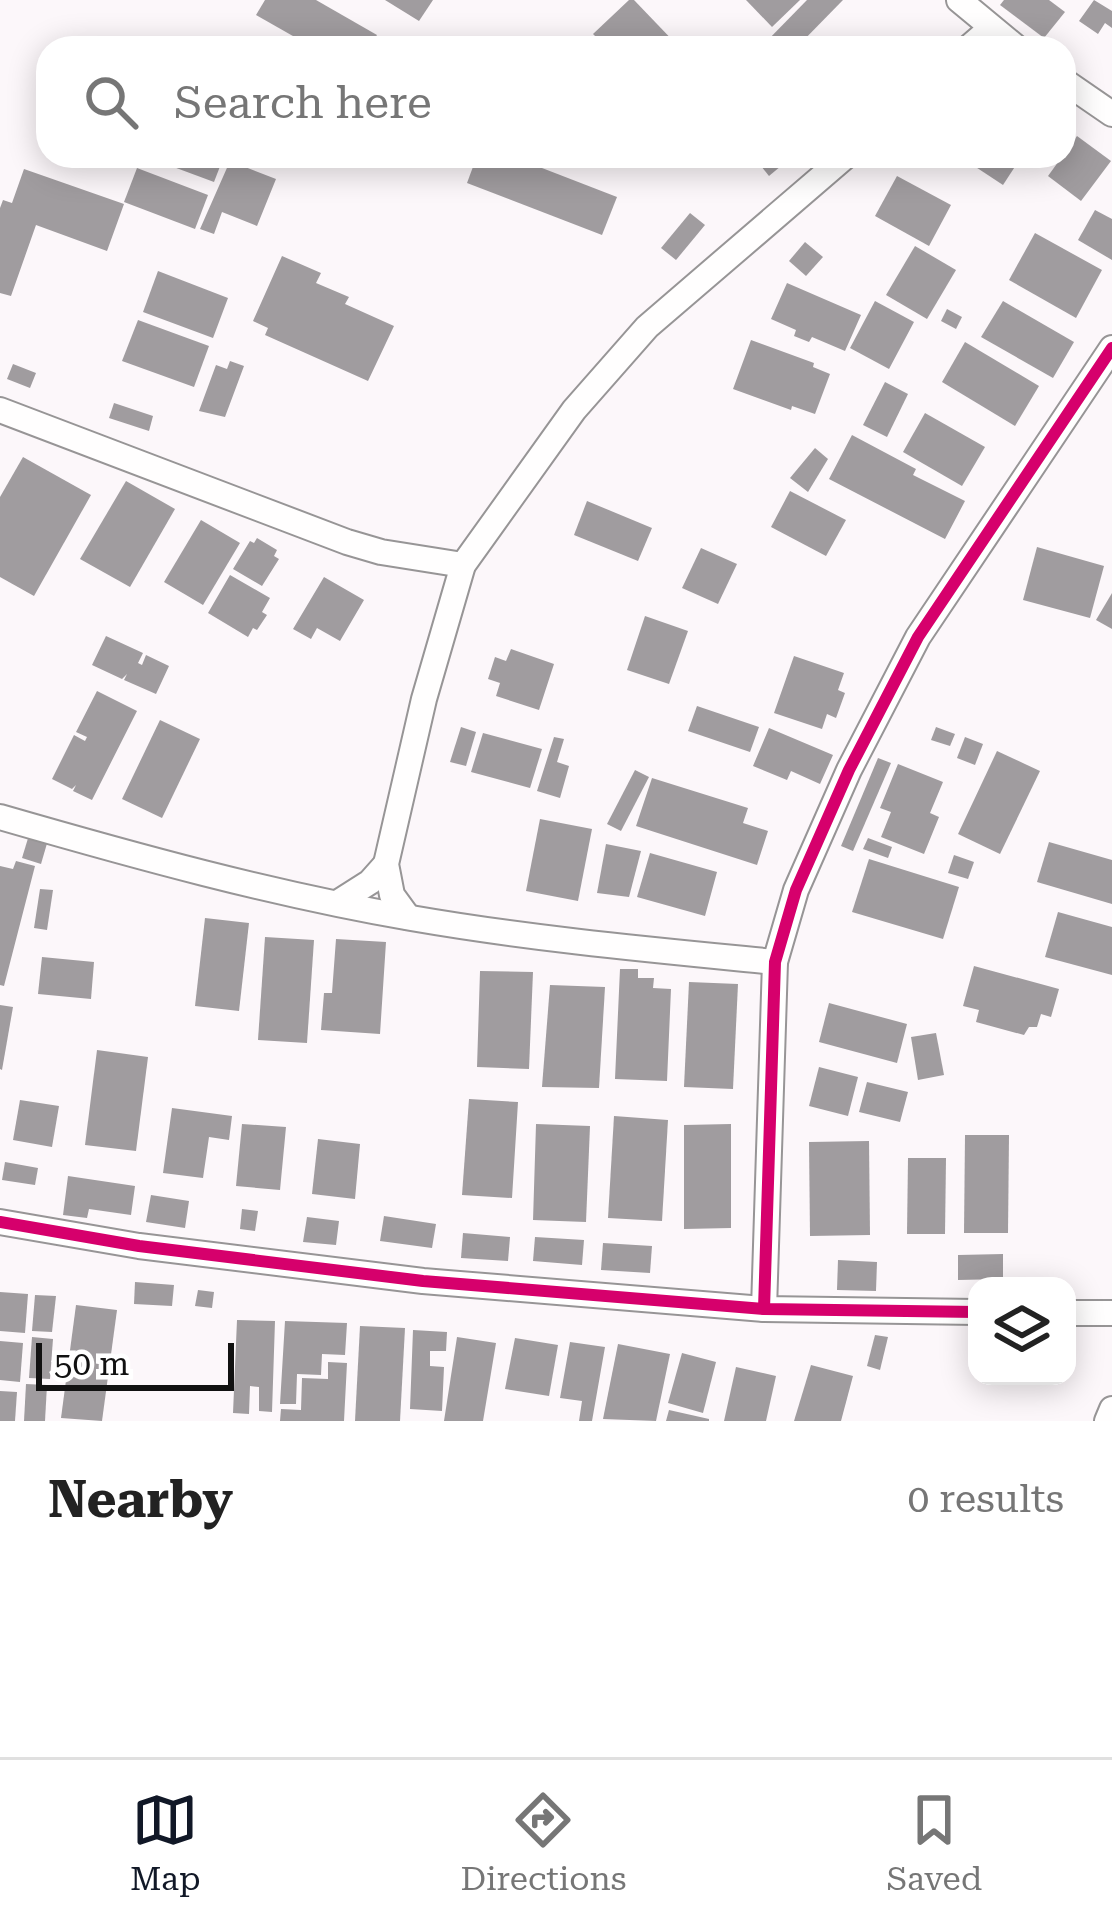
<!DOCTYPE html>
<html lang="en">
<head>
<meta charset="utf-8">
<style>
  :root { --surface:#fff; --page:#f2f2f2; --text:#222; --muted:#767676; --line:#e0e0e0; --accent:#111827 }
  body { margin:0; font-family:"Roboto Serif",serif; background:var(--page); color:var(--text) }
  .controls { position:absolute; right:36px; bottom:36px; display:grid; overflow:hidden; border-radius:24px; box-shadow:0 6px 30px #0003 }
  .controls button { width:108px; height:108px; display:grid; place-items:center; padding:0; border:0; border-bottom:3px solid var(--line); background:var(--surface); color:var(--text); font:60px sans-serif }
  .scale { position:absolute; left:36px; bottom:30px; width:198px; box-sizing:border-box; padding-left:12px; border:6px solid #111; border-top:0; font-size:33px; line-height:42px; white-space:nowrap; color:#111; -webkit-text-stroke:9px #fff; paint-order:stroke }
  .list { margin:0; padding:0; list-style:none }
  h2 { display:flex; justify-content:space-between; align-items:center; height:156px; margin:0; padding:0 48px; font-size:51px }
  h2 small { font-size:39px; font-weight:400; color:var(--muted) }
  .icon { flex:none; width:66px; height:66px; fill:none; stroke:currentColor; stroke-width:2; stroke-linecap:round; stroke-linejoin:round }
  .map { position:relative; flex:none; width:1112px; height:1421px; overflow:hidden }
  .search { position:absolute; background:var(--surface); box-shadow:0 6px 30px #0003; left:36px; right:36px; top:36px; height:132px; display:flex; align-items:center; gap:30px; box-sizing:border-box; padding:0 42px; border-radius:36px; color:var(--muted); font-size:45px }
  .sheet { height:336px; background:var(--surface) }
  nav { display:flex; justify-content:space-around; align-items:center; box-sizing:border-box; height:168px; border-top:3px solid var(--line); background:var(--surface); font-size:33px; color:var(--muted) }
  nav a { display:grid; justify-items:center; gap:6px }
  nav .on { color:var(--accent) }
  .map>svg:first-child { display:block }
  .building { fill:#a09c9f }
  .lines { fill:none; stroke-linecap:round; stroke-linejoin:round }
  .minor-casing { stroke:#979596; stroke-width:28 }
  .minor { stroke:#fffefe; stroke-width:24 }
  .cycleway-casing { stroke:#fff; stroke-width:20 }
  .cycleway { stroke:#d6006c; stroke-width:12 }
</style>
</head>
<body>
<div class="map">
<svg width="1112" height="1421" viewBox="0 0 1112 1421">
  <rect width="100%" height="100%" fill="#fcf7fa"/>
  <g class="building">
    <path d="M265 0H316L377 35 369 48H314L256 15Z"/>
    <path d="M385 0H433L419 21Z"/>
    <path d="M629 0H634L680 48H607L593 34Z"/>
    <path d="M746 0H800L772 27Z"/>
    <path d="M807 0H843L796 48H760Z"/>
    <path d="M1004 0H1049L1065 12 1044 38 1000 5Z"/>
    <path d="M1094 0 1112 11V28L1105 23 1098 34 1079 21Z"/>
    <path d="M1077 136 1111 161 1081 201 1048 176Z"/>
    <path d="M144 156H224L214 182Z"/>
    <path d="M477 156H511L617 197 602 235 467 183Z"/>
    <path d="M753 156H793L769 176Z"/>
    <path d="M959 156H1022L1003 185Z"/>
    <path d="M230 161 276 179 257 226 222 212 214 234 200 229Z"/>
    <path d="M137 168 208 195 195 229 124 202Z"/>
    <path d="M24 169 124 204 107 251 36 225 11 296 0 293V208L3 200 12 203Z"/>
    <path d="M897 176 951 205 929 246 875 216Z"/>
    <path d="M1095 210 1112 219V260L1078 240Z"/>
    <path d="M690 213 705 225 676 260 661 248Z"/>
    <path d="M1035 233 1102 270 1076 318 1009 280Z"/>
    <path d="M805 242 823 257 806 276 789 261Z"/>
    <path d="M915 246 956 270 927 319 886 295Z"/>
    <path d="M282 256 321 273 316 283 349 297 345 304 394 326 368 381 265 335 268 328 253 321Z"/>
    <path d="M158 271 228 298 213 338 143 312Z"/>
    <path d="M787 283 861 315 845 351 812 337 809 342 794 336 796 330 771 319Z"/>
    <path d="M875 301 914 322 889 369 850 348Z"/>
    <path d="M1003 301 1074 342 1053 378 981 337Z"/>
    <path d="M947 309 962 317 956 329 941 321Z"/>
    <path d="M138 320 209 346 194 387 122 361Z"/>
    <path d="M751 340 814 363 813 367 830 374 815 414 792 406 791 410 733 389Z"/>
    <path d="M965 342 1039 386 1015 426 942 382Z"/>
    <path d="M230 361 244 366 225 417 199 411 216 365 227 369Z"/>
    <path d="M13 364 36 373 30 388 7 379Z"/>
    <path d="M885 382 908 394 887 437 863 425Z"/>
    <path d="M114 403 153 416 149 431 109 418Z"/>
    <path d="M925 413 985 447 962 486 903 452Z"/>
    <path d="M852 435 916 469 913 475 965 501 945 539 829 479Z"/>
    <path d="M815 448 828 459 808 492 790 478Z"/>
    <path d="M23 457 91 495 34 596 0 577V497Z"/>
    <path d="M126 481 175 509 130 587 80 559Z"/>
    <path d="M790 491 846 520 826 556 771 527Z"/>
    <path d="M587 501 652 528 638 561 574 535Z"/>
    <path d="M201 520 240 543 203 605 164 582Z"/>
    <path d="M257 538 277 550 274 556 279 559 262 586 233 569 250 541 254 543Z"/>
    <path d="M1037 547 1104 566 1090 618 1023 600Z"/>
    <path d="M701 548 737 564 718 604 682 588Z"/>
    <path d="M230 575 270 598 262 612 267 615 257 630 253 628 248 637 208 613Z"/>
    <path d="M324 577 364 600 340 641 317 628 311 639 293 629Z"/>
    <path d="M1112 593V629L1096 620Z"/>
    <path d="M645 616 688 631 669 684 627 670Z"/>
    <path d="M106 636 143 653 138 663 142 665 146 655 169 666 156 694 124 680 127 674 122 679 92 665Z"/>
    <path d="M511 649 554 664 539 710 496 696 500 683 488 679 495 657 506 661Z"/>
    <path d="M794 656 844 673 838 690 845 693 836 718 827 714 822 729 774 713Z"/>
    <path d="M97 691 137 711 92 800 73 791 76 785 72 789 52 779 74 735 85 741 87 737 76 732Z"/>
    <path d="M697 706 759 727 750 752 688 731Z"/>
    <path d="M160 720 200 739 162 818 122 799Z"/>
    <path d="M461 727 476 732 466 766 450 762Z"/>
    <path d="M936 727 955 734 950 746 931 740Z"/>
    <path d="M769 728 833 755 820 784 791 771 787 780 753 766Z"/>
    <path d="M483 733 542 749 530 788 471 772Z"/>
    <path d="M554 737 564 739 557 762 569 766 560 798 537 791Z"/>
    <path d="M965 737 983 744 975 765 957 758Z"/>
    <path d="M997 751 1040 771 1000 854 958 834Z"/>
    <path d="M878 758 891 763 853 851 841 846Z"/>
    <path d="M898 764 943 782 930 813 939 817 924 854 881 837 891 812 880 808Z"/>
    <path d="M635 770 649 777 621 831 607 824Z"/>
    <path d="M652 778 748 808 743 823 768 831 757 865 636 826Z"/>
    <path d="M540 819 592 829 578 901 526 891Z"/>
    <path d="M29 835 48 840 41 864 22 858Z"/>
    <path d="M868 838 892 847 888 858 863 849Z"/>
    <path d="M1049 842 1112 860V904L1037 882Z"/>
    <path d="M606 844 641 851 629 897 597 893Z"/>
    <path d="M650 853 717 872 705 916 637 897Z"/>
    <path d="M954 855 974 862 968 879 948 873Z"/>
    <path d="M869 859 959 887 943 939 852 912Z"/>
    <path d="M16 861 35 866 4 986 0 985V866L13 869Z"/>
    <path d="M40 889 53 890 47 930 34 928Z"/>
    <path d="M1058 912 1112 927V975L1045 957Z"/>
    <path d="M205 918 249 923 239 1011 195 1006Z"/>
    <path d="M265 937 314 940 307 1043 258 1040Z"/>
    <path d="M336 939 386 942 380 1034 321 1030 324 993H332Z"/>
    <path d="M42 957 94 962 91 999 38 994Z"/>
    <path d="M974 966 1059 989 1051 1017 1041 1014 1037 1027H1029L1024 1035 976 1022 979 1010 963 1006Z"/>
    <path d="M620 969H638V978H654L653 988 671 989 667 1081 615 1079Z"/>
    <path d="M480 971 533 972 529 1069 477 1067Z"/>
    <path d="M689 982 738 984 733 1089 684 1087Z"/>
    <path d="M550 985 605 987 599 1088 542 1087Z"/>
    <path d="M829 1003 907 1024 897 1063 819 1042Z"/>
    <path d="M0 1005 13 1007 2 1070 0 1069Z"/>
    <path d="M936 1033 944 1075 918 1080 911 1037Z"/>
    <path d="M97 1050 148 1057 136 1151 85 1145Z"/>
    <path d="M819 1067 858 1077 848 1116 809 1106Z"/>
    <path d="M867 1082 908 1092 900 1122 859 1112Z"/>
    <path d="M469 1099 518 1102 512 1198 462 1195Z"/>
    <path d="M20 1100 59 1106 52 1147 13 1140Z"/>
    <path d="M172 1108 232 1116 229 1140 209 1137 203 1178 163 1173Z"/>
    <path d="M614 1116 668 1120 662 1221 608 1218Z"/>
    <path d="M242 1124 286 1127 280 1190 236 1186Z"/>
    <path d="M536 1124 590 1126 586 1222 533 1220Z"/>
    <path d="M731 1124V1228L684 1229V1125Z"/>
    <path d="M965 1135H1009L1008 1233H964Z"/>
    <path d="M318 1139 360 1144 355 1199 312 1194Z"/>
    <path d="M869 1141 870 1235 810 1236 809 1142Z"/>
    <path d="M908 1158H946L945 1234H907Z"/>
    <path d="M5 1162 38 1168 35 1185 2 1180Z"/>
    <path d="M68 1176 135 1186 131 1215 89 1209 87 1218 63 1215Z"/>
    <path d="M151 1195 189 1201 185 1228 146 1222Z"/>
    <path d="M242 1209 258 1211 255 1231 240 1229Z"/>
    <path d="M384 1216 436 1224 432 1248 380 1241Z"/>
    <path d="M307 1217 339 1221 336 1245 303 1242Z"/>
    <path d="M463 1233 510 1237 508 1261 461 1258Z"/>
    <path d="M535 1237 584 1240 582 1265 533 1261Z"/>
    <path d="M603 1243 652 1246 650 1273 601 1270Z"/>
    <path d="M1003 1254V1279L958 1280V1255Z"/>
    <path d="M838 1260 877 1262 876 1291 837 1290Z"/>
    <path d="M135 1282 174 1285 172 1306 134 1304Z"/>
    <path d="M198 1290 214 1292 212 1308 195 1306Z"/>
    <path d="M0 1292 28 1294 25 1333 0 1331Z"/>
    <path d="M35 1295 56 1296 52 1332 32 1331Z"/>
    <path d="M76 1305 117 1310 102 1421 61 1418Z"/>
    <path d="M237 1320 275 1321 272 1412 259 1411V1387L250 1386 249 1414 233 1413Z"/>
    <path d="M285 1321 347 1323 345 1355 322 1354 321 1375 297 1374 296 1404H280Z"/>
    <path d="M360 1326 405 1328 400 1421H355Z"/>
    <path d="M413 1330 447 1332 446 1351H430V1366L444 1367 442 1411 410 1409Z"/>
    <path d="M875 1335 888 1337 880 1370 867 1366Z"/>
    <path d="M32 1337 53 1339 50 1379 29 1378Z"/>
    <path d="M457 1337 496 1343 483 1421H444Z"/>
    <path d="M515 1338 558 1345 549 1396 505 1389Z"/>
    <path d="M0 1341 23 1343 20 1382 0 1380Z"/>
    <path d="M570 1342 605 1347 592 1421H579L582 1401 560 1398Z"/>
    <path d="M618 1344 670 1354 656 1421 603 1419Z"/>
    <path d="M682 1353 716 1362 703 1413 668 1403Z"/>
    <path d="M328 1362 347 1363 344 1421H280L281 1409 301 1410 302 1378 328 1379Z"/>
    <path d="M811 1365 853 1376 841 1421H794Z"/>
    <path d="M736 1367 776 1376 766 1421H724Z"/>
    <path d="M26 1384 47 1385 45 1421H24Z"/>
    <path d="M0 1391 17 1392 15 1421H0Z"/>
    <path d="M669 1410 709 1419V1421H666Z"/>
  </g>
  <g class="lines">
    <g class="minor-casing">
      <g id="minor">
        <path d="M959 0 1017 48"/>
        <path d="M968 48 990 29"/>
        <path d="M1064 81 1112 114"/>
        <path d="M0 410 347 542 381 552 463 565"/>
        <path d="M0 817C135 856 272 894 411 918 532 939 653 950 775 962"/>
        <path d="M337 903 370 882 386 864"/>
        <path d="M408 917 392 895 386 864 424 699 463 565 574 410 647 327 846 156"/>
        <path d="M0 1222 139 1246 423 1281 764 1309 977 1312"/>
        <path d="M764 1309 775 962 796 890 849 770 918 637 1112 348"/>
        <path d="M1067 1313H1112"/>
        <path d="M1107 1421 1112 1409"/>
      </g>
    </g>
    <use href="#minor" class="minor"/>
    <g class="cycleway-casing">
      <g id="cycleway">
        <path d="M0 1222 139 1246 423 1281 764 1309 977 1312"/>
        <path d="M764 1309 775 962 796 890 849 770 918 637 1112 348"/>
      </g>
    </g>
    <use href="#cycleway" class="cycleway"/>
  </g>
</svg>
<div class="controls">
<button><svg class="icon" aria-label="layers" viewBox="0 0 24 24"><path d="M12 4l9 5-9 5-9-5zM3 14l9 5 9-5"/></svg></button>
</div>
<div class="scale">50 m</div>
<div class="search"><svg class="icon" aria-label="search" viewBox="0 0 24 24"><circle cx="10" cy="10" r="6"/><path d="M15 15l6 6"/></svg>Search here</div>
</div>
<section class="sheet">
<h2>Nearby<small>0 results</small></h2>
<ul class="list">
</ul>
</section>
<nav>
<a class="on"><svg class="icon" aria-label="map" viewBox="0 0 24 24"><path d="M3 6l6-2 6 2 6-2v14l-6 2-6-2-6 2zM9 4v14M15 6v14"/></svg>Map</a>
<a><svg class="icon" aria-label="directions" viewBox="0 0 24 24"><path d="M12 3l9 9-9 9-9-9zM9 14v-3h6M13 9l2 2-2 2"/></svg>Directions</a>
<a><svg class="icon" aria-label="saved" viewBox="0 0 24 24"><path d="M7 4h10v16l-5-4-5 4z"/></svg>Saved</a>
</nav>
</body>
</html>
